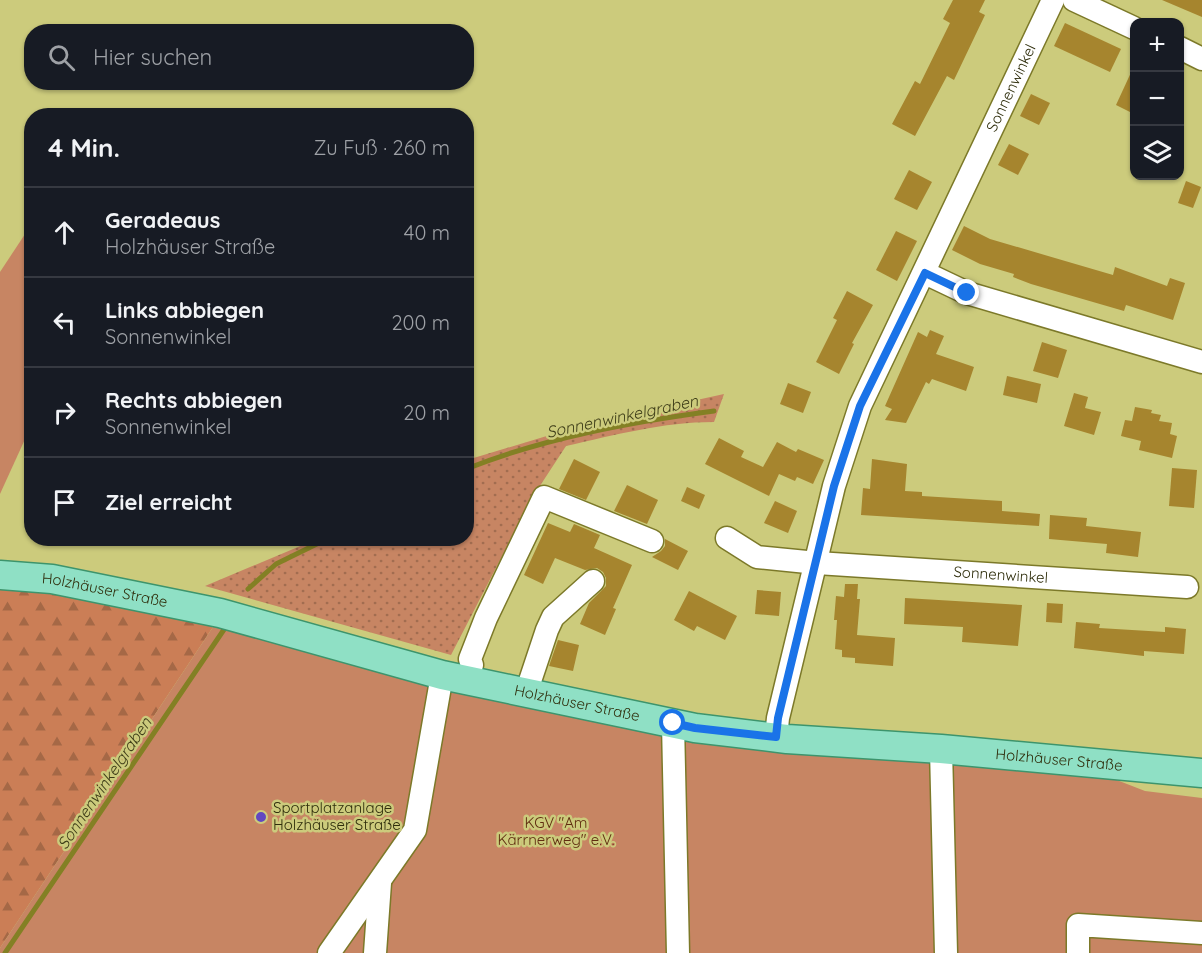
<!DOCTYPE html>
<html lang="de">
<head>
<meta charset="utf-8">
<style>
  :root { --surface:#171b24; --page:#20242c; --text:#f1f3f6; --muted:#9ea1a6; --line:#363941 }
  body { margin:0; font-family:Quicksand,sans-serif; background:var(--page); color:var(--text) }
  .controls { position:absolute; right:18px; top:18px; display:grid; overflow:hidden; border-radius:12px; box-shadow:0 2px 4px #0004 }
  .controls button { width:54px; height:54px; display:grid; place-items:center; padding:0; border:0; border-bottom:2px solid var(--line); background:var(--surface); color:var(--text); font:30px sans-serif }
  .stop { position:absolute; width:18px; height:18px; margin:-14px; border:4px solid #1a73e8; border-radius:50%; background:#fff }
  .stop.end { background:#1a73e8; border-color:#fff; box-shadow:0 2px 6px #0008 }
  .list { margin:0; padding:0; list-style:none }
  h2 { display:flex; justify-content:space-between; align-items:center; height:78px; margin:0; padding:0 24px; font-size:26px }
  h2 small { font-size:20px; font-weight:400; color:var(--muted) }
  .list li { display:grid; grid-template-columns:39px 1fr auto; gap:18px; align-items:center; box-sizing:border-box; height:90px; padding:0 24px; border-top:2px solid var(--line) }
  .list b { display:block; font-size:22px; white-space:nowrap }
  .list p { margin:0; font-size:20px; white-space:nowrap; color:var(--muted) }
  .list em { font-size:20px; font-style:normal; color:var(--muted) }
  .icon { flex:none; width:33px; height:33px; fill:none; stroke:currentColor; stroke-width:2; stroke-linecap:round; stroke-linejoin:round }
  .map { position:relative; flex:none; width:1202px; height:953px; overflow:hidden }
  .search { position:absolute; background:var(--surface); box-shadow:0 2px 4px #0004; left:24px; top:24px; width:450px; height:66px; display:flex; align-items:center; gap:15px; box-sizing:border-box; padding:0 21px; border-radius:24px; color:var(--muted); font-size:22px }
  .panel { position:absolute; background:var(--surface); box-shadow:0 2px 4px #0004; left:24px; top:108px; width:450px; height:438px; border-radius:24px }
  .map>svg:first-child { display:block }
  .grass { fill:url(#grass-dots) }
  .forest { fill:url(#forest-firs) }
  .garden { fill:#c78563 }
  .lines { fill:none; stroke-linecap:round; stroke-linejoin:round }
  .stream { stroke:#838024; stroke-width:5 }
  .building { fill:#a6852e }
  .minor-casing { stroke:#7c7929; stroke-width:25 }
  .major-casing { stroke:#3d946c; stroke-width:31 }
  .minor { stroke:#fff; stroke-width:22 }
  .major { stroke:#8fe0c5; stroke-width:28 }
  .route { stroke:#1a73e8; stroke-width:8 }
  .poi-dot { fill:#6148c1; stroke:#cccb7c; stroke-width:2 }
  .labels { text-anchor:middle; stroke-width:5; stroke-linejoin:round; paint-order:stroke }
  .street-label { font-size:15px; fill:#2f2e0c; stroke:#cccb7c }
  .poi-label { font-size:15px; fill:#2f2e0c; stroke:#cccb7c; text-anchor:start }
  .park-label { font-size:15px; fill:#602d10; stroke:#cccb7c }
  .water-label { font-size:16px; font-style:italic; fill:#3e3d18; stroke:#cccb7c }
</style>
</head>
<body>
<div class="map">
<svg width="1202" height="953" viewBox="0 0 1202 953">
  <defs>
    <pattern id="grass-dots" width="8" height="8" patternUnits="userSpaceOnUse" patternTransform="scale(1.5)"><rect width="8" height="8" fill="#c78563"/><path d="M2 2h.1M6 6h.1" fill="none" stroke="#a26d50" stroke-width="1.8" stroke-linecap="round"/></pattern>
    <pattern id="forest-firs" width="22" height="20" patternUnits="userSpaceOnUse" patternTransform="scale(1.5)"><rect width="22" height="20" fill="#cb7e56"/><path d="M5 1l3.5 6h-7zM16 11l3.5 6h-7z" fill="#a56846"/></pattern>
  </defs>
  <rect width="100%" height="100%" fill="#cccb7c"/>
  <path class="grass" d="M724 394 714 422C663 422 615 435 566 446L532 498 451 655 205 586 317 539 466 538 467 460 583 425Z"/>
  <path class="forest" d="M0 586 62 591 217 621 0 948Z"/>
  <g class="garden">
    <path d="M31 225V426L0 494V272Z"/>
    <path d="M217 621 450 686 1096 772 1145 791 1202 798V953H0V948Z"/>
  </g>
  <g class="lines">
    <g class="stream">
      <path d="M466 469C544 438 631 422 714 411"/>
      <path d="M248 589 276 564 329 538"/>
      <path d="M5 953 225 628"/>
    </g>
  </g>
  <g class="building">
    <path d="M953 0H985L979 12 985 15 954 80 947 76 915 136 892 124 915 81 920 84 950 23 943 19Z"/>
    <path d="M1162 0H1202V17Z"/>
    <path d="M1065 23 1121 49 1110 72 1054 46Z"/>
    <path d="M1134 66V114L1116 105Z"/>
    <path d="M1031 94 1050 103 1039 125 1020 116Z"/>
    <path d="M1009 144 1029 154 1018 175 998 165Z"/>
    <path d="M909 170 932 182 917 210 894 199Z"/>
    <path d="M1186 181 1201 187 1193 208 1178 203Z"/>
    <path d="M964 226 990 239 1113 275 1115 267 1167 286 1170 278 1185 283 1173 320 1126 305 1124 311 1031 284 1013 277 1014 274 980 264 952 250Z"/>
    <path d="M896 231 917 241 897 281 876 270Z"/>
    <path d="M847 291 873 305 852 343 854 344 839 374 816 362 837 320 833 318Z"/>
    <path d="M930 330 944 336 936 354 974 367 966 391 932 379 929 384 926 382 906 423 885 420 892 409 885 406 918 332 927 337Z"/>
    <path d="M1042 342 1067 350 1058 378 1033 371Z"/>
    <path d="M1007 376 1041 384 1037 403 1003 395Z"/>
    <path d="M788 383 811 392 803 413 780 404Z"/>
    <path d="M1074 393 1088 397 1085 408 1101 412 1094 435 1064 426Z"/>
    <path d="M1135 407 1152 410 1151 413 1161 415 1159 421 1172 423 1170 434 1177 436 1172 458 1139 450 1141 441 1121 436 1125 420 1132 421Z"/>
    <path d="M719 438 744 451 741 457 763 467 777 442 796 452 798 449 824 460 813 484 797 477 795 481 779 474 769 496 705 464Z"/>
    <path d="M574 459 600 472 586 500 559 489Z"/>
    <path d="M872 459 907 464 905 491 922 492V496L1002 501V511L1040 514 1039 526 861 515 863 488 870 489Z"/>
    <path d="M1172 468 1197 470 1194 508 1169 506Z"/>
    <path d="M627 485 658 500 647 524 614 511Z"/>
    <path d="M687 487 705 495 699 509 681 501Z"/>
    <path d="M775 501 797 511 788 533 764 523Z"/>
    <path d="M1050 515 1087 518 1086 526 1141 532 1138 557 1106 553 1107 544 1049 539Z"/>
    <path d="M548 523 570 532 574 524 600 535 594 548 632 565 613 608 616 609 605 635 580 624 589 603 606 586V578L603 572 597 568 585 570 555 558 543 584 524 575Z"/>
    <path d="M665 539 688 551 678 570 652 557 661 551 665 546Z"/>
    <path d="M845 584H858L857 599H860L857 635 895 638 893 666 855 663V658L842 657V650L835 649 837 620H834L836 596 844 597Z"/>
    <path d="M757 590 781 592 779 616 755 614Z"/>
    <path d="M689 591 737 616 725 640 697 626 694 631 674 620Z"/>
    <path d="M905 598 1022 605 1018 646 962 642 963 627 904 624Z"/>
    <path d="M1047 603 1063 604 1062 623 1046 622Z"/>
    <path d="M1076 622 1100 624 1099 628 1165 632V627L1186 629 1184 654 1144 651V656L1074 648Z"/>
    <path d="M558 640 579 645 573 671 549 666Z"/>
  </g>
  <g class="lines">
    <g class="minor-casing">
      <g id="minor">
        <path d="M1074 0 1134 28"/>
        <path d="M1180 48 1202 59"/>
        <path d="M925 273 967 293 1202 362"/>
        <path id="s1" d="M727 538 757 557 817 563 1187 587"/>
        <path d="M466 680 472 665 470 659 486 618 544 497 652 541"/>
        <path d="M526 693 547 630 553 617 593 581"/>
        <path d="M673 723 678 953"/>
        <path id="s2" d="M776 737 778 718 834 486 860 406 1053 0"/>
        <path d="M941 749 946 953"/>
        <path d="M329 953 415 830 442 675"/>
        <path d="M375 953 380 883"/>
        <path d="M1078 953V925L1202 933"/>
      </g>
    </g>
    <g class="major-casing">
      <g id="major">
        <path id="s3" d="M0 575 52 579 220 613 442 675 695 728 787 739 941 749 1202 773"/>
      </g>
    </g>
    <use href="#minor" class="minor"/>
    <use href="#major" class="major"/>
  </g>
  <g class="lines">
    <path class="route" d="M673 723 695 728 776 737 778 718 834 486 860 406 925 273 967 293"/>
  </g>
  <circle class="poi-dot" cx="261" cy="817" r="6"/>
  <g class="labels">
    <g class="street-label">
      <text dy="5" stroke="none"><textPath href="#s2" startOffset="694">Sonnenwinkel</textPath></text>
      <text dy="5" stroke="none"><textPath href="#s1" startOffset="280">Sonnenwinkel</textPath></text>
      <text dy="5" stroke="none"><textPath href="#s3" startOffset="106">Holzhäuser Straße</textPath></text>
      <text dy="5" stroke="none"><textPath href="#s3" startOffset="592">Holzhäuser Straße</textPath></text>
      <text dy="5" stroke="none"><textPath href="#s3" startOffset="1078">Holzhäuser Straße</textPath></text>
    </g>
    <g class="poi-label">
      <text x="273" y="813">Sportplatzanlage<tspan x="273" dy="17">Holzhäuser Straße</tspan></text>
    </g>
    <g class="park-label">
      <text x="556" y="828">KGV "Am<tspan x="556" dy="17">Kärrnerweg" e.V.</tspan></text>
    </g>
    <g class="water-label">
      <text transform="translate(622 416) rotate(-12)" y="6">Sonnenwinkelgraben</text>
      <text transform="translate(104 783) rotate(-56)" y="6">Sonnenwinkelgraben</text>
    </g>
  </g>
</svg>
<div class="controls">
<button>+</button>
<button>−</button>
<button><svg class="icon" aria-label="layers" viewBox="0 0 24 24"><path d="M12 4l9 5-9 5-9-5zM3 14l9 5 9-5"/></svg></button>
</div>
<div class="stop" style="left:673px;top:723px"></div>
<div class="stop end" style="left:967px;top:293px"></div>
<div class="search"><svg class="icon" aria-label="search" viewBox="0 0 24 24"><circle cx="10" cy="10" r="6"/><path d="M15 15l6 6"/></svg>Hier suchen</div>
<section class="panel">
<h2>4 Min.<small>Zu Fuß · 260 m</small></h2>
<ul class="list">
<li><svg class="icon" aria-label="ahead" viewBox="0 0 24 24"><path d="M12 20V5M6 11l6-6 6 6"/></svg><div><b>Geradeaus</b><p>Holzhäuser Straße</p></div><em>40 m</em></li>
<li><svg class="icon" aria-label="left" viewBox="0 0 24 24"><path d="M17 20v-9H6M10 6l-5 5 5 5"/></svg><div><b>Links abbiegen</b><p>Sonnenwinkel</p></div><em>200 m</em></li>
<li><svg class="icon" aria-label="right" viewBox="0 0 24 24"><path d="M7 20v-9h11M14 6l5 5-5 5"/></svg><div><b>Rechts abbiegen</b><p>Sonnenwinkel</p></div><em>20 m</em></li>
<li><svg class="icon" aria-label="arrive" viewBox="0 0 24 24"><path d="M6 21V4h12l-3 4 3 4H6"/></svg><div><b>Ziel erreicht</b></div></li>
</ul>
</section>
</div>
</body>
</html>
